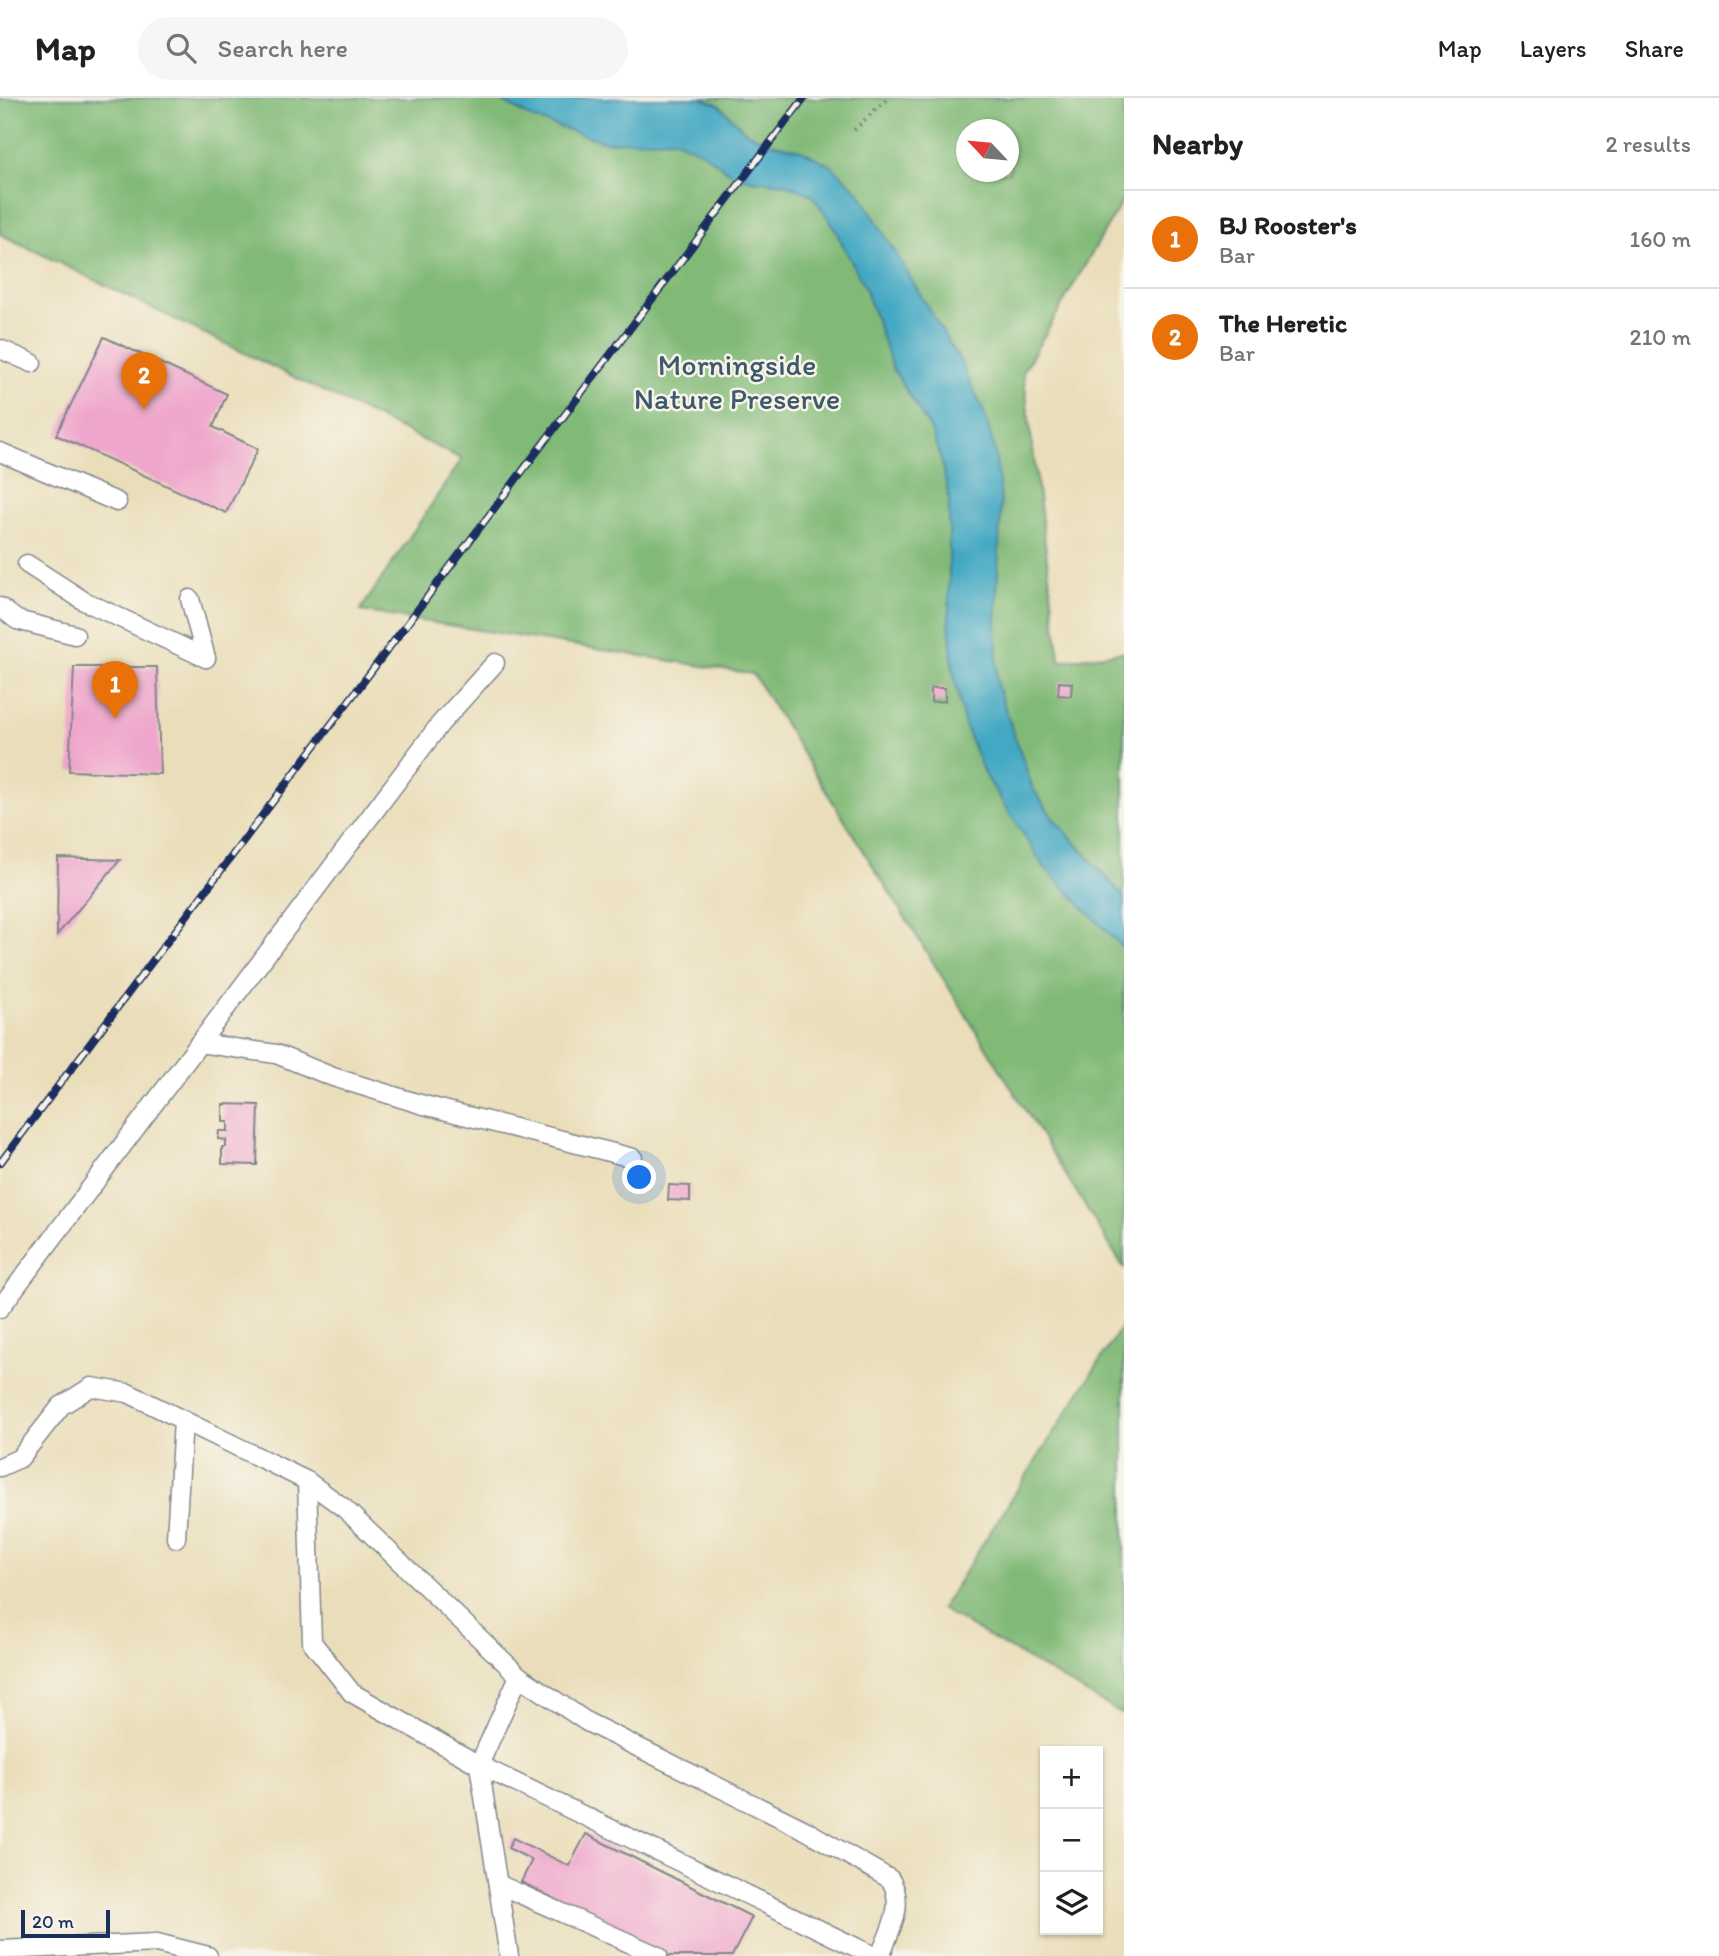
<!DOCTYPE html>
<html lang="en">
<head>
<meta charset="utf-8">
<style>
  :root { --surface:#fff; --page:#f6f6f6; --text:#202124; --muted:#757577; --line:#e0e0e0; --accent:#1f6fb2 }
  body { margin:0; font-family:Itim,sans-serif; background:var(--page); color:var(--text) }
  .controls { position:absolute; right:21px; bottom:21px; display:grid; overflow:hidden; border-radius:0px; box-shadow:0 2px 5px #0004 }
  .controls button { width:63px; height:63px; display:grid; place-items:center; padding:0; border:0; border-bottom:2px solid var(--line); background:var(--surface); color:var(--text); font:35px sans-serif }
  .compass { position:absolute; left:956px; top:21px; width:63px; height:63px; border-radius:50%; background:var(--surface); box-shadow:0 2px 5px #0004; rotate:296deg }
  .scale { position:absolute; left:21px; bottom:18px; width:89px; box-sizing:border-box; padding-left:7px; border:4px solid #1b2f5e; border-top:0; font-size:19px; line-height:24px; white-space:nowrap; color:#1b2f5e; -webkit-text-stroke:5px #f7f3e8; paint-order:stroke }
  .you { position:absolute; left:640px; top:1080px; width:24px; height:24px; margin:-18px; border:5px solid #fff; border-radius:50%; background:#1a73e8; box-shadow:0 0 0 10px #1a73e833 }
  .badge { display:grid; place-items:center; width:46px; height:46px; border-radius:50%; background:var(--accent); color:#fff; font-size:23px; font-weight:700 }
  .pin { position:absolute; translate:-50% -58px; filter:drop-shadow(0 2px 4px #0008) }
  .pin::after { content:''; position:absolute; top:37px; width:24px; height:21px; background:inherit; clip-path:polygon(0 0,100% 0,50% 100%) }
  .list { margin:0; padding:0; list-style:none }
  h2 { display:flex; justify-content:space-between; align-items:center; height:91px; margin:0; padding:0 28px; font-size:30px }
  h2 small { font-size:23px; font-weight:400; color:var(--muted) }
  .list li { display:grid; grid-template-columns:46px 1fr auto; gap:21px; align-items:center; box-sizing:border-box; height:98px; padding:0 28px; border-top:2px solid var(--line) }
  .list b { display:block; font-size:26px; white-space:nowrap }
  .list p { margin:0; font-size:23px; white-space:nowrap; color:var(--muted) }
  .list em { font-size:23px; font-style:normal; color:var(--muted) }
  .icon { flex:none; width:38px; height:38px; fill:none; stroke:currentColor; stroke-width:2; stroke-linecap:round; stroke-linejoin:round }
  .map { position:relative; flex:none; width:1124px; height:1858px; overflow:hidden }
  header { display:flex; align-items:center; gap:42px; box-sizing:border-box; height:98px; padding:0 35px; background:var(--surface); border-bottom:2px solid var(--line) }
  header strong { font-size:33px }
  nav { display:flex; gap:38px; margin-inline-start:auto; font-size:24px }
  .search { width:490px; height:63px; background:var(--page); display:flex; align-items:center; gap:18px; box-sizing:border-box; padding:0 24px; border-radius:38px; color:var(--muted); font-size:26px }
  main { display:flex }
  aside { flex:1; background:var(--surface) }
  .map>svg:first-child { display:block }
  .forest { fill:#81ba77; stroke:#4e746a; stroke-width:2; fill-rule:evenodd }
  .water { fill:#43a8c3; stroke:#2f6c90; stroke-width:2 }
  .building { fill:#efa6cc }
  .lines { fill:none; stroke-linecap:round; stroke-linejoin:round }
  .service-casing { stroke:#82868c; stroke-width:21 }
  .path { stroke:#82868c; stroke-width:4.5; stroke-dasharray:2 5; stroke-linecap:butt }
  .service { stroke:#fff; stroke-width:18 }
  .rail-casing { stroke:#1b2f5e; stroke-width:8 }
  .rail { stroke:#f7f3e8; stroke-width:5; stroke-dasharray:16; stroke-linecap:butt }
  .labels { text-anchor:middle; stroke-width:5; stroke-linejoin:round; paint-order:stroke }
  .park-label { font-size:30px; fill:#3d5a69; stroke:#f7f3e8 }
</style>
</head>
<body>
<header>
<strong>Map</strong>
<div class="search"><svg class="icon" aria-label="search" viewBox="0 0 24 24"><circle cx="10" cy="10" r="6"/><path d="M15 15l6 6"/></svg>Search here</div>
<nav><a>Map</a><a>Layers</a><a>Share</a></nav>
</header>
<main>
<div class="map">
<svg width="1124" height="1858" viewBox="0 0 1124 1858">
  <rect width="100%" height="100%" fill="#f7f3e8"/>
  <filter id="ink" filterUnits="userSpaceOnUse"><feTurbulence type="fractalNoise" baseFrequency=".0143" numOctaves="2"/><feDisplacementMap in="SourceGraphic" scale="14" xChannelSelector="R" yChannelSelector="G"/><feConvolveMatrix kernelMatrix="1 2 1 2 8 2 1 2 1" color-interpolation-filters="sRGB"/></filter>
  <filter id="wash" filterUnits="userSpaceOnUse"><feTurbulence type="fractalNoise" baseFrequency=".00686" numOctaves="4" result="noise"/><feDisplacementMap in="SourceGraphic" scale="28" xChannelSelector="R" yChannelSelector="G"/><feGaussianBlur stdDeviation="1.57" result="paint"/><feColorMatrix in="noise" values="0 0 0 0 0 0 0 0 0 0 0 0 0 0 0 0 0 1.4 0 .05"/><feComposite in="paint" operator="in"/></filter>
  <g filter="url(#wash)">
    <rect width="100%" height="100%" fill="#eadeba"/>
    <g class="forest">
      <path d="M0 0H1124V100L1023 274 1060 563 1124 554V1170L753 576 360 513 462 361 0 136ZM967 32H1009V74H967Z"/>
      <path d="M1124 1225V1617L941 1511Z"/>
    </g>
    <path class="water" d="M496 0H699L718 6 746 34 767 44 801 52 832 68 859 94 960 263 984 314 995 353 1001 402 996 521 997 587 1033 691 1053 720 1124 799V851L1044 769 984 675 964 625 953 573 949 522V401L942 365 931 332 893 271 865 190 831 124 812 97 786 86 751 82 729 74 702 54 674 41 606 44 534 21Z"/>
    <g id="blocks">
      <g class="building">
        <path d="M104 239 227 296 213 329 258 351 226 415 56 337Z"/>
        <path d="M74 569H157L160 676 69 673Z"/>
        <path d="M1059 584 1072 585 1071 598 1058 597Z"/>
        <path d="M931 590H945V603L931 604Z"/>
        <path d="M58 760 120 762 57 837Z"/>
        <path d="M223 1006 259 1007 257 1067 222 1066V1049H226V1042L218 1041 219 1033H228V1024H223Z"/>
        <path d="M669 1087 690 1088V1103L668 1102Z"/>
        <path d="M586 1736 752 1819 732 1858H669L521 1784 532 1762 508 1750 513 1740 569 1768Z"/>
      </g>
    </g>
  </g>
  <g filter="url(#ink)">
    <use href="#blocks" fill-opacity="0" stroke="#82868c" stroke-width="2"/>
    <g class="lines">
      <g class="service-casing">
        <g id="service">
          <path d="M0 251 32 265"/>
          <path d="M0 354 117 404"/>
          <path d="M27 466 84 503 206 560"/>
          <path d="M190 501 206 560"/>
          <path d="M0 509 17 522 75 537"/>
          <path d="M199 945 276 956 333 979 420 1006 633 1060"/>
          <path d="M0 1210 440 626 495 565"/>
          <path d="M0 1369 20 1360 61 1308 91 1289 128 1295 307 1383 344 1410 519 1578 587 1624 805 1732 890 1781C906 1806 890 1832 880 1858"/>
          <path d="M307 1383 312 1544 352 1595 479 1667 874 1858"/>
          <path d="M176 1440 183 1322"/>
          <path d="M498 1786 658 1858"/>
          <path d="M0 1852 157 1845 208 1858"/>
          <path d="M509 1858 479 1667 519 1578"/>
        </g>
      </g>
      <path class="path" d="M854 32 888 0"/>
      <use href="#service" class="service"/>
      <g class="rail-casing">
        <path id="rail" d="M0 1065 804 0"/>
      </g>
      <use href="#rail" class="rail"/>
    </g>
  </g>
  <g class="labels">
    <g class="park-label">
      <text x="737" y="277">Morningside<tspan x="737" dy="34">Nature Preserve</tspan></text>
    </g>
  </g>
</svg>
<div class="controls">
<button>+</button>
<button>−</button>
<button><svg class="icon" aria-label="layers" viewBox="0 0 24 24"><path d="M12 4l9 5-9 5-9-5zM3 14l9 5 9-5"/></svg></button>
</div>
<svg class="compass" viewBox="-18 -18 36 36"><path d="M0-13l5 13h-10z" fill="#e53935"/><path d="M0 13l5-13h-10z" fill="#757577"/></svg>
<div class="scale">20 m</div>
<div class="you"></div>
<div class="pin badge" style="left:115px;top:621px;background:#e8710a">1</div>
<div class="pin badge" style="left:144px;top:312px;background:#e8710a">2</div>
</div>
<aside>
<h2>Nearby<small>2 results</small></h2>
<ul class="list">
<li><span class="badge" style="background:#e8710a">1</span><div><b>BJ Rooster's</b><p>Bar</p></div><em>160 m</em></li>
<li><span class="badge" style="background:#e8710a">2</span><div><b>The Heretic</b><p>Bar</p></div><em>210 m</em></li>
</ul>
</aside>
</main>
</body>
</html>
